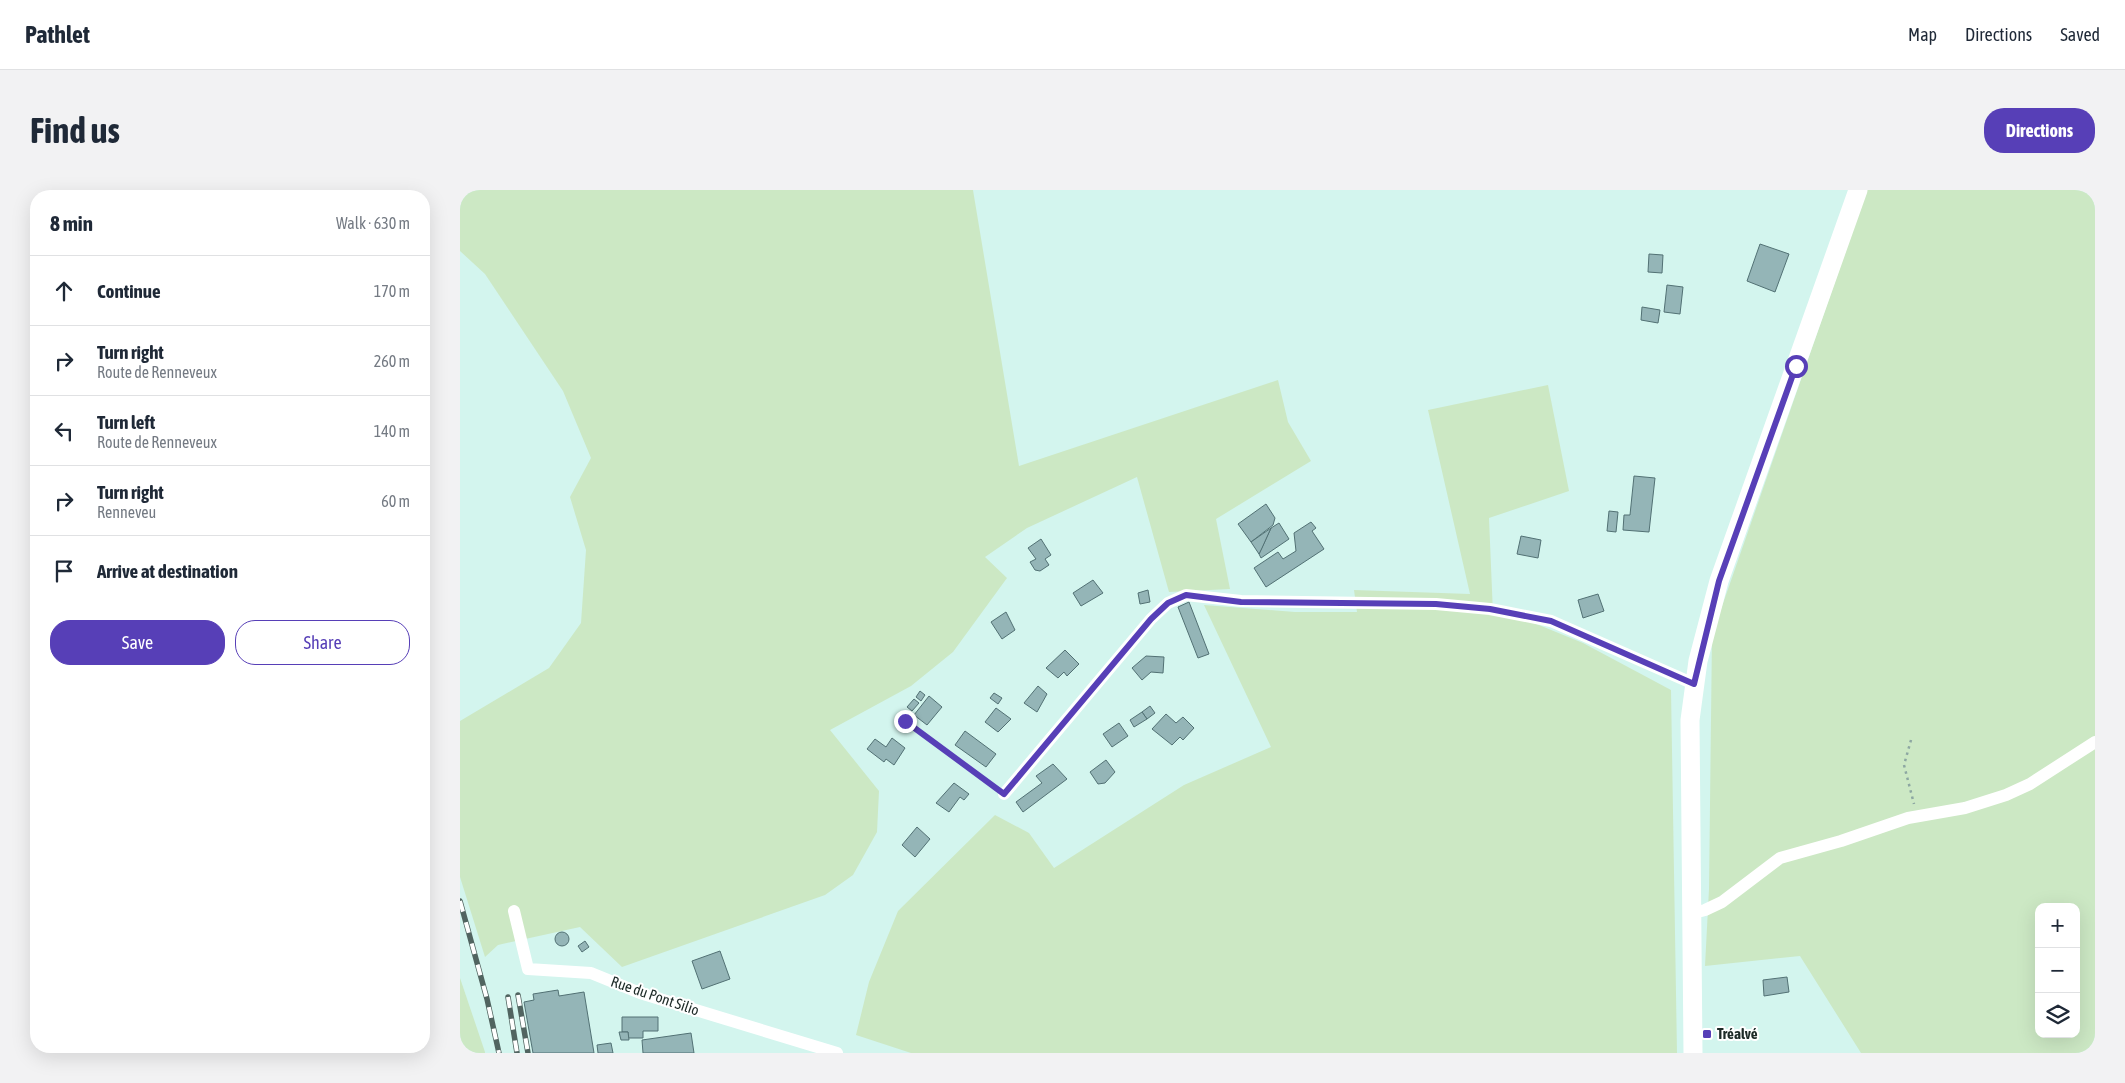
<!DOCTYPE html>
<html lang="en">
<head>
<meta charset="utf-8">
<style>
  :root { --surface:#fff; --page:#f2f2f3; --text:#1f2937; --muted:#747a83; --line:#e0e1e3; --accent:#573fb7 }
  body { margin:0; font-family:"Asap Condensed",sans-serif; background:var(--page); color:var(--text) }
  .controls { position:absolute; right:15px; bottom:15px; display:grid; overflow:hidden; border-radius:10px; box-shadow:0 5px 20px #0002 }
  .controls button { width:45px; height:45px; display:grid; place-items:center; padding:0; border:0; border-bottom:1px solid var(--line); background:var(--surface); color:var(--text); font:25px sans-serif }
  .stop { position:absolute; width:15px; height:15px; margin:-11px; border:4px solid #573fb7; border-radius:50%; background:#fff }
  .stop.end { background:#573fb7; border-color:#fff; box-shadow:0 1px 5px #0008 }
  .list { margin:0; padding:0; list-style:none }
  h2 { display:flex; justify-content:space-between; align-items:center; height:65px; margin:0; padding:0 20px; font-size:21px }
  h2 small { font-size:16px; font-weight:400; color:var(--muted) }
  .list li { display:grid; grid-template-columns:32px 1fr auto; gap:15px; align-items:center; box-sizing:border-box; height:70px; padding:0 20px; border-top:1px solid var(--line) }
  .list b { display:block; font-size:19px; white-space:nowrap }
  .list p { margin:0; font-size:16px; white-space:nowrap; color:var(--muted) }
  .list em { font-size:16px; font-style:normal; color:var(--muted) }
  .actions { display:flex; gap:10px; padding:15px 20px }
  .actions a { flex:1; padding:11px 0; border:1px solid var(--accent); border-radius:20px; text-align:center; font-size:18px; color:var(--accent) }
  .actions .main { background:var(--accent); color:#fff }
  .icon { flex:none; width:28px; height:28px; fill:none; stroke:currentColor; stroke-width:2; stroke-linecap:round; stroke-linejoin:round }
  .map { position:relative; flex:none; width:1635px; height:863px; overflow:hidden; border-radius:20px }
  header { display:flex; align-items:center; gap:30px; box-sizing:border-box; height:70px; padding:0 25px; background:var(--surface); border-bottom:1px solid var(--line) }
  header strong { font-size:24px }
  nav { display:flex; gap:28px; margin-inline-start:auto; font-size:18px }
  .intro { display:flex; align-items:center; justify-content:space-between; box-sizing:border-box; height:120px; padding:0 30px }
  h1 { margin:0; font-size:35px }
  .button { padding:12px 22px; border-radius:20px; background:var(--accent); color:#fff; font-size:18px; font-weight:700 }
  main { display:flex; gap:30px; padding:0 30px }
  aside { flex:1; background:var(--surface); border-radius:20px; box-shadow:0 5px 20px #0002 }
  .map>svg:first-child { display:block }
  .green { fill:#cce8c4; fill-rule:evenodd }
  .building { fill:#94b5b7; stroke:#527174 }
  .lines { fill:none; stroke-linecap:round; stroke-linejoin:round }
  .path { stroke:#8da7a2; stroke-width:2.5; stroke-dasharray:2.5 4; stroke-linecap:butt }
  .street { stroke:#fff; stroke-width:12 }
  .secondary { stroke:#fff; stroke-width:19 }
  .rail-casing { stroke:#516460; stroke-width:5.5 }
  .rail { stroke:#fff; stroke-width:4; stroke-dasharray:11; stroke-linecap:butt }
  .route { stroke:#573fb7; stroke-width:6 }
  .poi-dot { fill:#573fb7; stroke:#fff; stroke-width:2 }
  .labels { text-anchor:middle; stroke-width:4; stroke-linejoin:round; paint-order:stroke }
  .street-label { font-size:15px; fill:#1d2a27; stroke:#fff }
  .poi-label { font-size:15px; font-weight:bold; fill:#1d2a27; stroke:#fff; text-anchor:start }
</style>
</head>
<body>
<header>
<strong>Pathlet</strong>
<nav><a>Map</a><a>Directions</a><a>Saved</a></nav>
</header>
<div class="intro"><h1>Find us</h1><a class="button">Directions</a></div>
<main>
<aside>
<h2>8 min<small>Walk · 630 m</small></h2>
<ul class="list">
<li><svg class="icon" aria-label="ahead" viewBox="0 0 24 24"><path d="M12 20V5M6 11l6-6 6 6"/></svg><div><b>Continue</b></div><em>170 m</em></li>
<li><svg class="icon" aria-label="right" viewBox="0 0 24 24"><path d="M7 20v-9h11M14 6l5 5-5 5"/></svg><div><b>Turn right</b><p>Route de Renneveux</p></div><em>260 m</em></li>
<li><svg class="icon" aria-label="left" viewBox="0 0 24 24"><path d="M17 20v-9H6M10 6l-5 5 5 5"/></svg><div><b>Turn left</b><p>Route de Renneveux</p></div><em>140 m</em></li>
<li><svg class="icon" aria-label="right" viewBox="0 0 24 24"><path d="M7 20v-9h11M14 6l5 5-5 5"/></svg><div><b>Turn right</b><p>Renneveu</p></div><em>60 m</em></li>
<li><svg class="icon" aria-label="arrive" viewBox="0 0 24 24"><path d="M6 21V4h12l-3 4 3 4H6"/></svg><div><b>Arrive at destination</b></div></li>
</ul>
<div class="actions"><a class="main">Save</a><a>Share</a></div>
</aside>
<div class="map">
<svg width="1635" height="863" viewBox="0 0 1635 863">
  <rect width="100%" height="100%" fill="#d3f5ee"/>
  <g class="green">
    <path d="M0 0H513L559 276 818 190 828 232 851 271 756 329 770 399 709 402 677 287 567 338 525 367 547 388 493 462 451 496 370 540 419 601 417 642 393 685 365 705 162 777 120 737 38 755 25 767 0 687V531L89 478 121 433 126 360 110 307 131 268 103 201 25 84 0 61Z"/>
    <path d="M1407 0H1635V863H1401L1340 766 1245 776 1249 699 1252 445ZM1579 717H1616V844H1579Z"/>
    <path d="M1088 195 1109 301 1029 328 1033 424 1074 433 1123 453 1211 500 1217 863H451L396 845 409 792 438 721 535 625 569 643 594 678 724 595 811 557 744 415 835 422H897L894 400 1010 404 968 220Z"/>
    <path d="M0 788 25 862V863H0Z"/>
  </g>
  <g class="building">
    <path d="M1300 54 1329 64 1315 102 1287 91Z"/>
    <path d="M1189 64 1203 65 1202 83 1188 82Z"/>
    <path d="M1207 95 1223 97 1220 124 1204 122Z"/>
    <path d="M1182 117 1200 120 1198 133 1181 130Z"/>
    <path d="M1174 286 1195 288 1189 342 1163 340 1164 325H1170Z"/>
    <path d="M806 314 815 328 813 335 791 352 778 334Z"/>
    <path d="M1149 321 1158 322 1156 342 1147 341Z"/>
    <path d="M851 332 856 338 852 341 864 359 806 397 794 378 818 362 823 369 836 361 834 343Z"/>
    <path d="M819 333 829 349 801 368 799 364 811 338Z"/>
    <path d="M811 338 802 358 799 364 791 352Z"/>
    <path d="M1061 346 1081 350 1078 368 1057 364Z"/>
    <path d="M581 349 591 365 585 369 589 375 580 381 575 380 570 372 576 369 568 358Z"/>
    <path d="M633 390 643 403 621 416 613 403Z"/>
    <path d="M688 400 690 412 680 414 678 403Z"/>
    <path d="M1138 404 1144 421 1123 428 1118 410Z"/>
    <path d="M729 412 749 464 738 468 718 417Z"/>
    <path d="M546 422 555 440 542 449 531 432Z"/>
    <path d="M605 460 619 474 607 486 604 482 598 488 586 478Z"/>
    <path d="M686 466 704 467 703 483 691 482 682 490 672 478Z"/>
    <path d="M578 496 587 504 577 522 564 513Z"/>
    <path d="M460 501 465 505 461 511 456 507Z"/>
    <path d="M534 503 542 508 538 514 530 508Z"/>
    <path d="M469 506 482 517 467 535 454 525Z"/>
    <path d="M454 509 459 513 452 521 447 517Z"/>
    <path d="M690 516 695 523 687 529 682 522Z"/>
    <path d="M536 518 551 529 538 542 525 532Z"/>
    <path d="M682 522 687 529 674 537 670 530Z"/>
    <path d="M706 524 716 533 723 527 734 538 723 550 720 547 712 555 692 539Z"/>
    <path d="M659 533 668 546 652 557 643 544Z"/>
    <path d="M505 541 536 564 526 577 495 555Z"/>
    <path d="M432 548 445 558 434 575 426 569 424 572 407 559 415 549 426 557Z"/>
    <path d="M646 570 655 582 645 593 638 594 630 582Z"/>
    <path d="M593 574 607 589 563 622 556 612 582 593 576 586Z"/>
    <path d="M494 593 509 604 504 610 500 607 489 622 476 613Z"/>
    <path d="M457 637 470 649 455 667 442 655Z"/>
    <circle cx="102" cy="749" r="7"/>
    <path d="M125 751 129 757 122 762 118 756Z"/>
    <path d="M260 761 270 789 242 799 232 771Z"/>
    <path d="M1327 787 1329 802 1304 806 1303 790Z"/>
    <path d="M98 800 99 806 124 802 134 863H73L64 812 74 810 73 804Z"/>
    <path d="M162 827H198V841H183V848H168V842H162Z"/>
    <path d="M159 842H168L169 850H161Z"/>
    <path d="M231 843 234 863H183L182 850Z"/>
    <path d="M151 853 153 863H138L137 855Z"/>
  </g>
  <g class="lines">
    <g class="path">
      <path d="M445 531 534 597"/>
      <path d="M1451 550 1444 575 1454 614"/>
    </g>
    <g class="street">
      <path d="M544 604 691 429 708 413 726 405 781 411 976 414 1030 419 1091 431 1234 494"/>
      <path d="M54 721 68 779 131 783 180 803 377 863"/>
      <path d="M1230 724 1245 720 1262 712 1320 668 1381 651 1448 628 1505 618 1546 605 1570 594 1635 552"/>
    </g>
    <path class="secondary" d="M1233 863 1230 530 1238 471 1259 391 1398 0"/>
    <g class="rail-casing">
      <g id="rail">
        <path d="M0 711 27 809 39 863"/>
        <path d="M58 805 68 863"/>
        <path d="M48 807 57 863"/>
      </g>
    </g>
    <use href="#rail" class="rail"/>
  </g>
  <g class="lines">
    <path class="route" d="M445 531 544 604 691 429 708 413 726 405 781 412 976 414 1030 419 1091 431 1234 494 1259 391 1336 176"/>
  </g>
  <rect class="poi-dot" x="1242" y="839" width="10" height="10" rx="2.5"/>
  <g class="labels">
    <g class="street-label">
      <text transform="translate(195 806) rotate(19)" y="5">Rue du Pont Silio</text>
    </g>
    <g class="poi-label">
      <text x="1257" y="849">Tréalvé</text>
    </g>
  </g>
</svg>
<div class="controls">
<button>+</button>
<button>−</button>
<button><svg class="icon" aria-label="layers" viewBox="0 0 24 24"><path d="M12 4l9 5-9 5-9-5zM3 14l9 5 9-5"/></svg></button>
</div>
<div class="stop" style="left:1336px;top:176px"></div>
<div class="stop end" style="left:445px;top:531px"></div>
</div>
</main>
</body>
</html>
